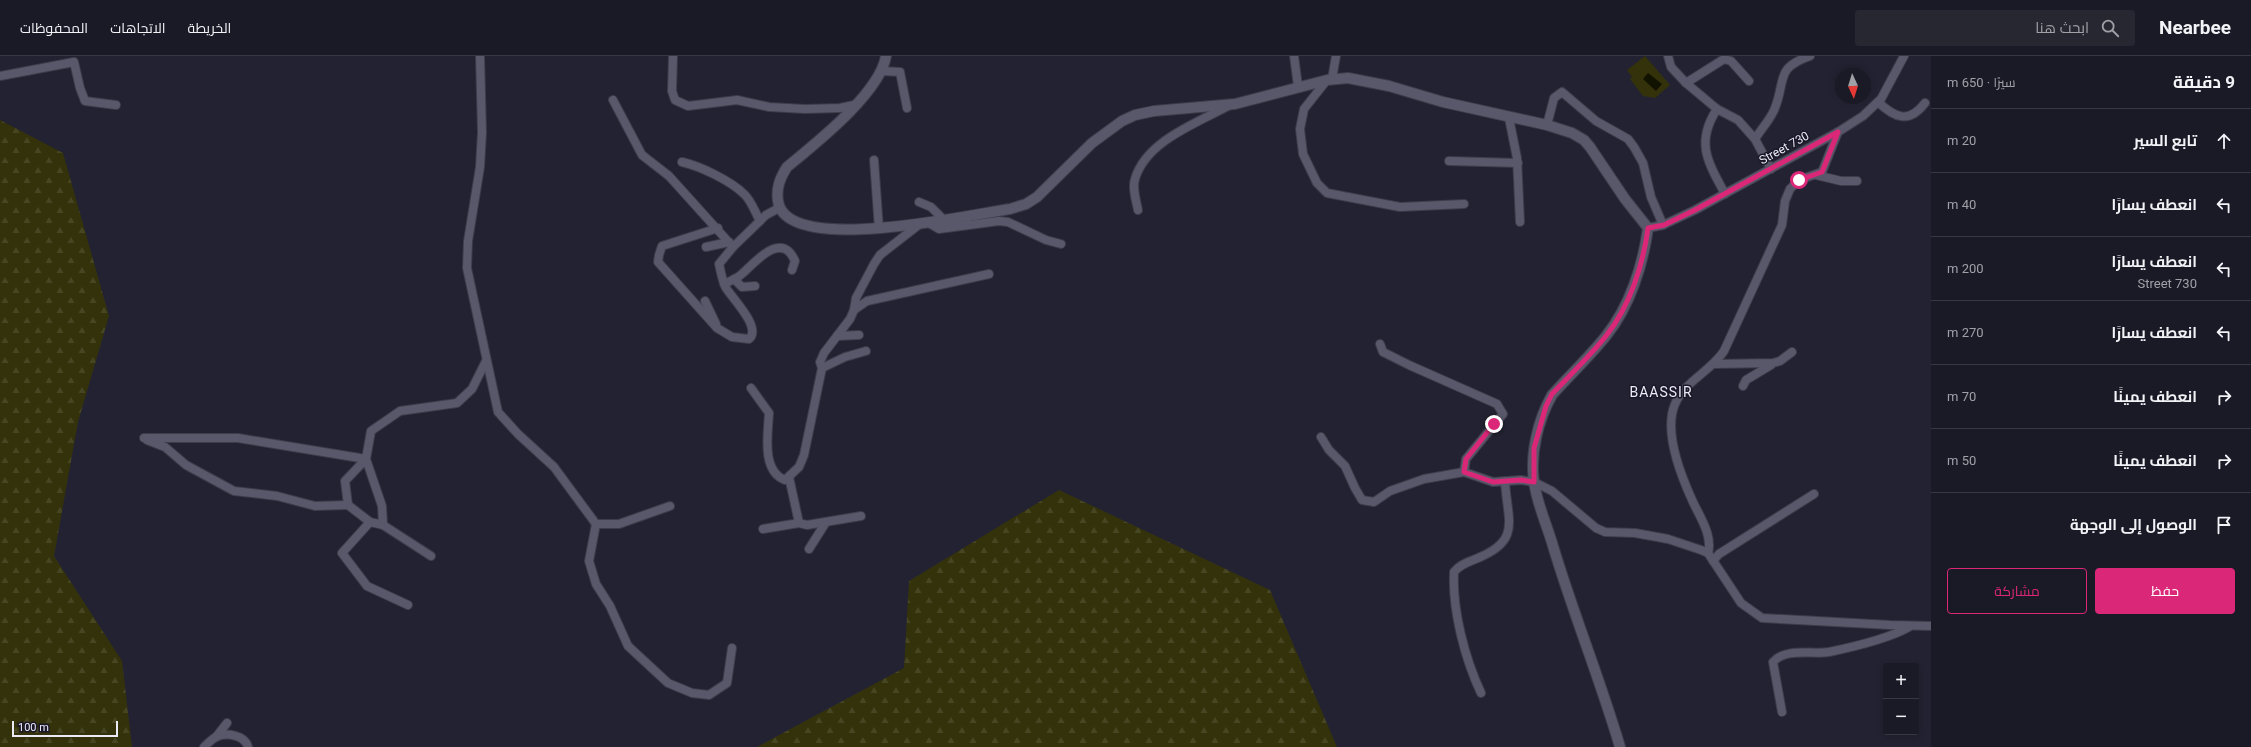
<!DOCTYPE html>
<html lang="ar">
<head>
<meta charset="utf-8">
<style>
  :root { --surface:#1a1a26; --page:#272732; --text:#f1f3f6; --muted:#9fa1a7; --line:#383843; --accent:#db2777 }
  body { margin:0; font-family:Roboto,Cairo,sans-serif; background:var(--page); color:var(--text); direction:rtl }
  .controls { position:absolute; right:12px; bottom:12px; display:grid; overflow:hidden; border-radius:4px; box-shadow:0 2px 6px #0003 }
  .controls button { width:36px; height:36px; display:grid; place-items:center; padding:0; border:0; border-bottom:1px solid var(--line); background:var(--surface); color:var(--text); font:20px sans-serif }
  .compass { position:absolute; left:1835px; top:12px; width:36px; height:36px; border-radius:50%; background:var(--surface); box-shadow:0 2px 6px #0003; rotate:176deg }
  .scale { position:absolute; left:12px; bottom:10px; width:106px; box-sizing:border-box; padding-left:4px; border:2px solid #ebeaf5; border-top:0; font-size:11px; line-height:14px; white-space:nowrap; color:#ebeaf5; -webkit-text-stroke:3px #1a1828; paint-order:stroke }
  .stop { position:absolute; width:12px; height:12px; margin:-9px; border:3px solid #db2777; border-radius:50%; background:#fff }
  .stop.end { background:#db2777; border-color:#fff; box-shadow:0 1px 4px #0008 }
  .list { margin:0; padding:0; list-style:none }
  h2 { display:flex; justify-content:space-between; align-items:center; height:52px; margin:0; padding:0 16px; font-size:17px }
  h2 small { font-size:13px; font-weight:400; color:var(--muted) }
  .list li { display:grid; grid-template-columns:26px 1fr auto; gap:12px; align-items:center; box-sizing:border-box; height:64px; padding:0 16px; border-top:1px solid var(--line) }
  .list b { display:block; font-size:15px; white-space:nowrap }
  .list p { margin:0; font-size:13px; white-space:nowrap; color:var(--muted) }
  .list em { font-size:13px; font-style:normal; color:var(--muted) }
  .actions { display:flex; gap:8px; padding:12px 16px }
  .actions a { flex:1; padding:9px 0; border:1px solid var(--accent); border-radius:4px; text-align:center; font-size:14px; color:var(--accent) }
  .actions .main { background:var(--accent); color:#fff }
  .icon { flex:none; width:22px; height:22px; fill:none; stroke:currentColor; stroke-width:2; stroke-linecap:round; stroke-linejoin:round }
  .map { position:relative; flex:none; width:1931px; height:691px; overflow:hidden; direction:ltr }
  header { display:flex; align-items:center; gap:24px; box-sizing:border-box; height:56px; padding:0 20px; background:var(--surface); border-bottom:1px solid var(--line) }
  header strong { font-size:19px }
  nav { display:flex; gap:22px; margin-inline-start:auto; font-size:14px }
  .search { width:280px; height:36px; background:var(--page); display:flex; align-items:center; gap:10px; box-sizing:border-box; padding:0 14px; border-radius:4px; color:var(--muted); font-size:15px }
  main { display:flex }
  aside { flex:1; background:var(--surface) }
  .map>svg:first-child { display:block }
  .forest { fill:url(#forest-firs) }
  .park { fill:#33320b }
  .water { fill:#121200 }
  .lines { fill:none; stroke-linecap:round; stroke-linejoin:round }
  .minor-casing { stroke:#3e3c4a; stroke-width:10 }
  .tertiary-casing { stroke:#3e3c4a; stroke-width:12 }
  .minor { stroke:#59586b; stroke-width:8 }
  .tertiary { stroke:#59586b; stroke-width:10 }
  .route { stroke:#db2777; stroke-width:5 }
  .labels { text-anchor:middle; stroke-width:3; stroke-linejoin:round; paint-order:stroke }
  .street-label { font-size:12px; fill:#ebeaf5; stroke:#1a1828 }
  .quarter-label { font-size:14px; letter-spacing:1px; fill:#ebeaf5; stroke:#1a1828 }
</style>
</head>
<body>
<header>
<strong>Nearbee</strong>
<div class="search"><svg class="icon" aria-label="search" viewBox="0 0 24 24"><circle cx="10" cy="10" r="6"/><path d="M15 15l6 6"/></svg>ابحث هنا</div>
<nav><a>الخريطة</a><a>الاتجاهات</a><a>المحفوظات</a></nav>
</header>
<main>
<aside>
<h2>9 دقيقة<small>سيرًا · 650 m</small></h2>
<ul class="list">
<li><svg class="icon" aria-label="ahead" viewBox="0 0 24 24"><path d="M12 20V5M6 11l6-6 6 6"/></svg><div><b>تابع السير</b></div><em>20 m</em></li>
<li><svg class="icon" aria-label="left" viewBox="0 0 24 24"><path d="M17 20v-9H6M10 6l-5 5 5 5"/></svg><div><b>انعطف يسارًا</b></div><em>40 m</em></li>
<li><svg class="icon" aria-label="left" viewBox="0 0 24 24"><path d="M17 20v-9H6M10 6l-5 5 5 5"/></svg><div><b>انعطف يسارًا</b><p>Street 730</p></div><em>200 m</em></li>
<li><svg class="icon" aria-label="left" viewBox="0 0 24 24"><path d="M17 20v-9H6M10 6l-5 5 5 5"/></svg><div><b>انعطف يسارًا</b></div><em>270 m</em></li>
<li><svg class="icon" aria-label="right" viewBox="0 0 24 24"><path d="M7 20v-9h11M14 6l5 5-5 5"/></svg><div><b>انعطف يمينًا</b></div><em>70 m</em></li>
<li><svg class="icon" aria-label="right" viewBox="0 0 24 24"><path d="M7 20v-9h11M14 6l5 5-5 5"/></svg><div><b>انعطف يمينًا</b></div><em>50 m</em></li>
<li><svg class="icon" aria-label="arrive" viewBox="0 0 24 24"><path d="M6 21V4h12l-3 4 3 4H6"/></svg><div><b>الوصول إلى الوجهة</b></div></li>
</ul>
<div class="actions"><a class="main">حفظ</a><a>مشاركة</a></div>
</aside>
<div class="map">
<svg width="1931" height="691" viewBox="0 0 1931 691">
  <defs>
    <pattern id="forest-firs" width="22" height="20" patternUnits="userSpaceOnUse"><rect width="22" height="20" fill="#33320b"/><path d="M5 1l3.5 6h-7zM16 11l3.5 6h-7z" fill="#474623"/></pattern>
  </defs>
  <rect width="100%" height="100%" fill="#232232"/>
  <g class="forest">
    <path d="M0 64 63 97 109 260 78 366 54 500 122 605 132 691H0Z"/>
    <path d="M1059 434 1270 534 1337 691H757L904 612 909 525Z"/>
  </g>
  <path class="park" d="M1645 0 1670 29 1655 42 1643 40 1630 23 1632 21 1627 14Z"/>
  <path class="water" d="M1648 17 1662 28 1656 35 1643 23Z"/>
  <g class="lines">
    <g class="minor-casing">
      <g id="minor">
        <path d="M480 0 482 76 480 111 468 185 467 212 498 356 518 378 554 411 596 468 589 505 596 528 610 550 628 590 668 627 692 637 709 639 727 627 732 592"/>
        <path d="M673 0 672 35 675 44 688 50 737 44 769 51 805 53 840 52 854 49"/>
        <path d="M1294 0 1298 30"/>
        <path d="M1668 0 1671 11 1686 27 1717 53 1738 64 1755 83"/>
        <path d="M882 15 900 16 907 52"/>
        <path d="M0 20 74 6 80 32 85 45 116 49"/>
        <path d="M1332 23 1336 0"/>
        <path d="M1327 24 1304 53 1300 73 1303 98 1317 127 1327 137 1400 151 1464 148"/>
        <path d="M1686 27 1724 3 1731 5 1749 25"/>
        <path d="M613 44 642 99 669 120 733 191 766 159 779 152"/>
        <path d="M1878 46C1895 62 1909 68 1925 47"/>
        <path d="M1717 53C1695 87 1708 106 1725 138"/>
        <path d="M1509 62 1517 102 1520 166"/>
        <path d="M1547 69 1554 42 1562 36 1596 65 1628 83 1634 91 1643 107 1651 141 1663 169"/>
        <path d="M874 104 879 173"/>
        <path d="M1449 105 1518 107"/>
        <path d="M682 106C700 110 731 125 744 138 751 144 755 156 760 165"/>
        <path d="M1771 113 1755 83C1761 73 1771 63 1775 52 1786 24 1775 12 1810 0"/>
        <path d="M1816 119 1841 125H1857"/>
        <path d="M919 146 931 151 943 163"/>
        <path d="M1138 154C1136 144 1132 132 1135 123 1146 85 1197 67 1228 50"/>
        <path d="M927 166 939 173 999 165 1008 166 1046 184 1061 188"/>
        <path d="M718 172 662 190 659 199 658 206 717 272 732 281 749 283C762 272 733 243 726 232 722 225 721 216 719 208L733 191"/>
        <path d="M1648 172 1663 169 1695 154 1838 76 1863 60 1881 43 1904 0"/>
        <path d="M706 191 729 186"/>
        <path d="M734 223 742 231 755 230"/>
        <path d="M724 228C731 225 738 222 743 217 757 204 782 175 795 205L792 214"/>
        <path d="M705 245 716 268"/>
        <path d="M854 254 867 245 989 218"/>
        <path d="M837 280 859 279"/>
        <path d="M1380 288 1383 296 1409 309 1497 348 1503 358 1466 403 1464 416"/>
        <path d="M1714 308 1773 307 1780 305 1792 296"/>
        <path d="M822 312 845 301 866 295"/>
        <path d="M1743 330 1746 324 1771 309"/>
        <path d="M751 332 769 357C768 377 761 415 785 424L799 411 804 399 822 312 820 306 824 297 850 263 854 254 856 242 874 208 880 199 921 167"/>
        <path d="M1321 381 1329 394 1345 410 1355 432 1362 444 1374 446 1390 435 1424 423 1464 416 1493 426 1521 424 1534 426 1552 435 1596 472 1605 476 1635 477 1668 483 1701 494 1708 497 1741 547 1762 562 1890 569 1931 570"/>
        <path d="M144 382H238L366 403"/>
        <path d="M147 384 165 391 186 409 234 435 277 440 315 450 348 449"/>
        <path d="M366 403 345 425 348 449 370 466 383 469 382 450 366 403 371 375 400 355 457 347 472 333 486 305"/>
        <path d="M789 421 799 467 807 469 861 460"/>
        <path d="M370 466 342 497 367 530 408 549"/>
        <path d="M596 468H619L670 450"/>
        <path d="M383 469 431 500"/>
        <path d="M763 473 799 467"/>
        <path d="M809 493 826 466"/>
        <path d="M1708 497C1713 480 1700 461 1693 446 1681 420 1663 376 1675 348 1684 326 1711 315 1724 295L1782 169 1785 145 1790 133 1799 124 1822 116 1838 76"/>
        <path d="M1713 505 1719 498 1814 438"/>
        <path d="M1481 637C1465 603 1452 554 1454 516 1460 508 1469 506 1478 502 1522 484 1507 464 1505 425"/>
        <path d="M1782 656 1773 606C1786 591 1813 599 1829 596 1853 591 1888 583 1909 571"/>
        <path d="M216 681 227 667"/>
        <path d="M204 691C207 688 212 683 216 681 226 676 245 679 248 691"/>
      </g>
    </g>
    <g class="tertiary-casing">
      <path id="tertiary" d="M886 0C880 37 816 87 787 111 780 122 776 132 778 145 786 201 972 158 1010 153L1026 148 1037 141 1092 87 1122 65 1135 59 1154 55 1235 48 1327 24 1348 22 1389 30 1443 46 1547 69 1572 77 1584 84 1590 91 1625 143 1648 172C1643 209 1630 250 1606 280 1590 300 1570 319 1552 339 1538 364 1530 397 1534 426 1537 448 1547 469 1553 490 1573 557 1600 623 1620 691"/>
    </g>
    <use href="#minor" class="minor"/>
    <use href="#tertiary" class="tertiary"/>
  </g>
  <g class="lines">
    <path class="route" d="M1494 368 1466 403 1464 416 1493 426 1521 424 1534 426V392L1546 350 1552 338C1570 319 1590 300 1606 280 1630 250 1643 209 1648 172L1664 169 1695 154 1838 76 1822 116 1799 124"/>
  </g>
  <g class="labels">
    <g class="street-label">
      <text transform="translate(1784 92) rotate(-29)" y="4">Street 730</text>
    </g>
    <g class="quarter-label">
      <text x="1661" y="341">BAASSIR</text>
    </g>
  </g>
</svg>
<div class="controls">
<button>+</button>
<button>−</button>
</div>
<svg class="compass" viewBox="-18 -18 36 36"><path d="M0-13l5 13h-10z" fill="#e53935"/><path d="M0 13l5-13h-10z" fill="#9fa1a7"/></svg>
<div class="scale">100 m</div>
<div class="stop" style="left:1799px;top:124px"></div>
<div class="stop end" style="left:1494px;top:368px"></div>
</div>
</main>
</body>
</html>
